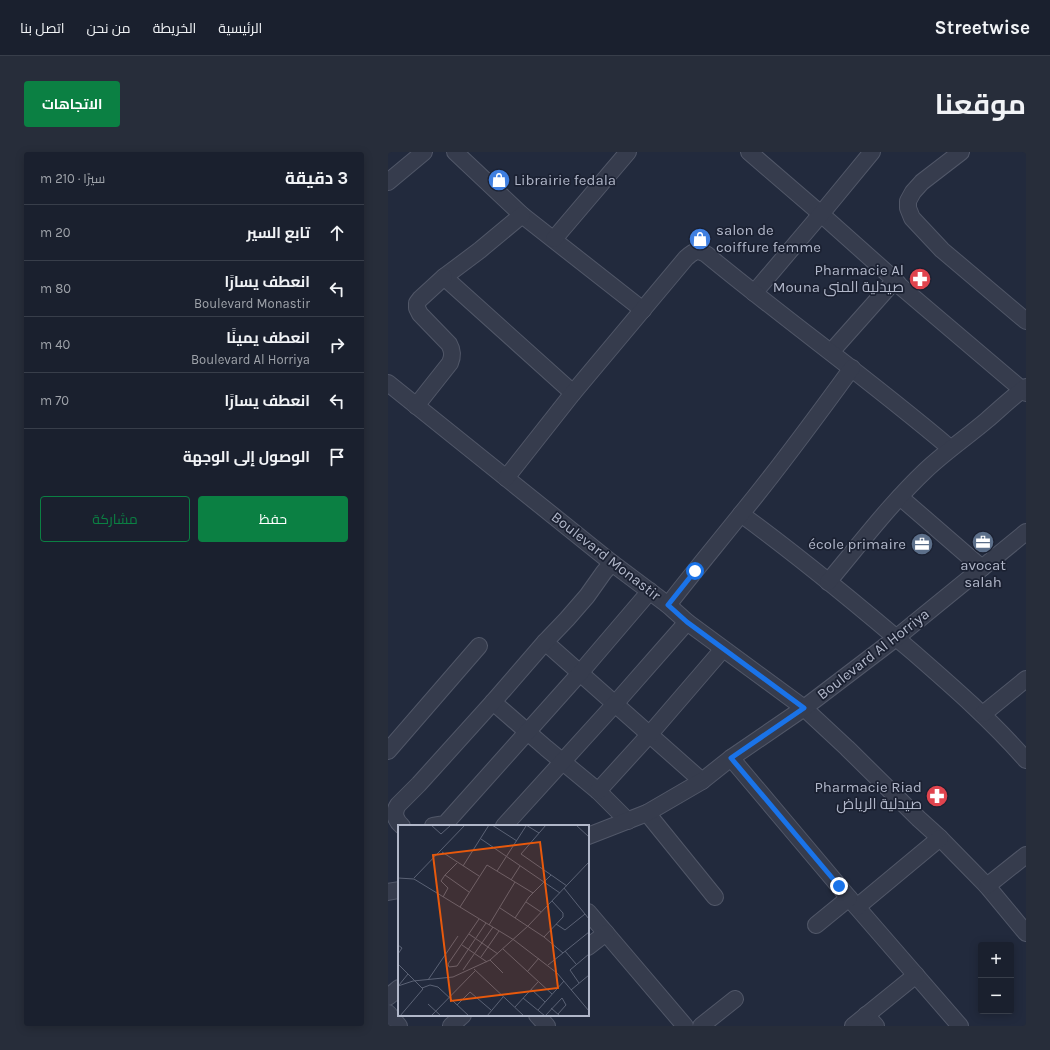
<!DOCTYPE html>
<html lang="ar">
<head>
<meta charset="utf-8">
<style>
  :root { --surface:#1a202e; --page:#272d3a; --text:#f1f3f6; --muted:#9fa3aa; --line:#383e4a; --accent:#0b8043 }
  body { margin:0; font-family:Karla,Cairo,sans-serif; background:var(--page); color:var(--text); direction:rtl }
  .controls { position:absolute; right:12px; bottom:12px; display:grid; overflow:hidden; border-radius:4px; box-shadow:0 2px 10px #0003 }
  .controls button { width:36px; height:36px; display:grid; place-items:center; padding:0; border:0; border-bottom:1px solid var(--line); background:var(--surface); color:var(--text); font:20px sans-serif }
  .stop { position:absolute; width:12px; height:12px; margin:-9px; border:3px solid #1a73e8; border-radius:50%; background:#fff }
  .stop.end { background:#1a73e8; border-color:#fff; box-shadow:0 1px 4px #0008 }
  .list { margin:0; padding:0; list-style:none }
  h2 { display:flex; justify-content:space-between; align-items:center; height:52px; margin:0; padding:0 16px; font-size:17px }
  h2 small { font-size:13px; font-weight:400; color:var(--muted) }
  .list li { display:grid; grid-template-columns:26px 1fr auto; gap:12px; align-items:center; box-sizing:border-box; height:56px; padding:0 16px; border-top:1px solid var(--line) }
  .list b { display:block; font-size:15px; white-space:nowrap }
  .list p { margin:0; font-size:13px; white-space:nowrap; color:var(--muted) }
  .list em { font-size:13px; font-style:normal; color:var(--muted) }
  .actions { display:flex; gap:8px; padding:12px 16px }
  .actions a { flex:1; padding:9px 0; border:1px solid var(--accent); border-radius:4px; text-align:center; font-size:14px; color:var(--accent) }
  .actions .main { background:var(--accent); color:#fff }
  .icon { flex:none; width:22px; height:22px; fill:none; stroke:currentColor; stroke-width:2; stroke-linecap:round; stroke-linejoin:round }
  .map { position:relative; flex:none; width:638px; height:874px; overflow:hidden; direction:ltr; border-radius:4px }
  header { display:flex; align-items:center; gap:24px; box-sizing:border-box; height:56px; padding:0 20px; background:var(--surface); border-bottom:1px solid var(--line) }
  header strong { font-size:19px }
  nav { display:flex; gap:22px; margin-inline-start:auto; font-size:14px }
  .intro { display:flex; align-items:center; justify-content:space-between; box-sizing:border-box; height:96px; padding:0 24px }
  h1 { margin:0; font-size:28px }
  .button { padding:10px 18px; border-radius:4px; background:var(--accent); color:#fff; font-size:14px; font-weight:700 }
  main { display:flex; gap:24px; padding:0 24px }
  aside { flex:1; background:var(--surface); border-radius:4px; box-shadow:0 2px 10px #0003 }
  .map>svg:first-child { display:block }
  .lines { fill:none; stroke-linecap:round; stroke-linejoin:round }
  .minor-casing { stroke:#515768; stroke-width:18 }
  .minor { stroke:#363c4d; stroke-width:16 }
  .route { stroke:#1a73e8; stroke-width:5 }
  .labels { text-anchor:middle; stroke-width:3.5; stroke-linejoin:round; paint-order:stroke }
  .poi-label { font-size:15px; fill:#b1b7c9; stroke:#1b2132; text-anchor:end }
  .street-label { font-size:15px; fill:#b1b7c9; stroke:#1b2132 }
  .inset-road { fill:none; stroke:#5b6275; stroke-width:1 }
  .view { fill:#e8590c; fill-opacity:0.15; stroke:#e8590c; stroke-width:2 }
  .inset-edge { fill:none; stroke:#b1b7c9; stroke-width:2 }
</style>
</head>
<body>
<header>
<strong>Streetwise</strong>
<nav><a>الرئيسية</a><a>الخريطة</a><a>من نحن</a><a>اتصل بنا</a></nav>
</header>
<div class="intro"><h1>موقعنا</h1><a class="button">الاتجاهات</a></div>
<main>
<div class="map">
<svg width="638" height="874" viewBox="0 0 638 874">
  <rect width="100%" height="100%" fill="#222a3d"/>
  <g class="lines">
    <g class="minor-casing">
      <g id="minor">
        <path d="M67 0 134 63 255 158"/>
        <path d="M361 0 433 62 507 128 512 134 638 241"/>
        <path d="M573 0 534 30 525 40 520 49V56L524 66 554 98 638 169"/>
        <path d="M0 30 36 0"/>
        <path d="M134 63 92 98 56 125 185 241"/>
        <path d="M166 87 240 0"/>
        <path d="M366 141 433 62 484 0"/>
        <path d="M443 200 507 128"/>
        <path d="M0 231 224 411 280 453 299 470 416 556 459 596 531 667 552 686 599 734 638 781"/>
        <path d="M28 254 62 211C65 204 65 199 61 192L32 162 29 156V151L32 147 56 125"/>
        <path d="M118 326 185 241 298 106C306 99 309 97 318 102 398 168 483 229 562 296"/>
        <path d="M512 345 594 416"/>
        <path d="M353 362C413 406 470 453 526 501 565 535 604 569 638 608"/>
        <path d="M440 430C472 392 502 352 538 318 557 300 579 285 599 268 612 257 624 245 638 235"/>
        <path d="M280 453C304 422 329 392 353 362 392 315 428 265 464 216"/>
        <path d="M157 490 314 629"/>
        <path d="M105 550 158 596 210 639 240 669"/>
        <path d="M595 562 638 527"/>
        <path d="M0 599 91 494"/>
        <path d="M343 606 461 746 572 874"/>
        <path d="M210 639 261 583 335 497"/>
        <path d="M259 661 327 745"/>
        <path d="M14 674C7 668 5 661 10 653L31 632 105 550 157 490 179 467 199 444 216 420 224 411"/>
        <path d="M45 674 57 672 192 521 262 439"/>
        <path d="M116 674 226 553 299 470"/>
        <path d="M200 684 259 661 314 629 343 606 416 556 508 486 638 380"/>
        <path d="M599 734 638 703"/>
        <path d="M0 740 11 738"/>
        <path d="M469 755 552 686"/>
        <path d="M200 760 297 874"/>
        <path d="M428 773 461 746"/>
        <path d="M200 795 218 781"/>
        <path d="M0 845 11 836"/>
        <path d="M0 861 11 874"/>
        <path d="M149 863 159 874"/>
        <path d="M478 863 488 874"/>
        <path d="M63 874 75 863"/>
        <path d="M313 874 347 847"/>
        <path d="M465 874 528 823"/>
      </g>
    </g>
    <use href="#minor" class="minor"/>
  </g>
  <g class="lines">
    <path class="route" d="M307 419 280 453 299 470 416 556 343 606 451 734"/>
  </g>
  <defs>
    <g id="shop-disc" transform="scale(1.15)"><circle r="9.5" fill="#3f7fe0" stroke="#1b2132"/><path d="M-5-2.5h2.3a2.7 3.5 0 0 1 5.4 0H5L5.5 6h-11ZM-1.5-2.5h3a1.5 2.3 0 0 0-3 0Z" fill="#fff"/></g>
    <g id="pharmacy-disc" transform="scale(1.15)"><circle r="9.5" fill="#e0444e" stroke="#1b2132"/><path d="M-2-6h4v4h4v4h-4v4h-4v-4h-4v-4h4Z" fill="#fff"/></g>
    <g id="office-disc" transform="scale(1.15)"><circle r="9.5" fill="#5c6f8a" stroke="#1b2132"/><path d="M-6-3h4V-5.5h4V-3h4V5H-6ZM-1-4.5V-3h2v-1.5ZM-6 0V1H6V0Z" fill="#fff"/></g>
  </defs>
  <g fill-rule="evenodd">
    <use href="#shop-disc" x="111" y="28"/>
    <use href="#shop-disc" x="312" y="87"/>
    <use href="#pharmacy-disc" x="532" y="127"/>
    <use href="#office-disc" x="595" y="390"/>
    <use href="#office-disc" x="534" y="392"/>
    <use href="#pharmacy-disc" x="549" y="644"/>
  </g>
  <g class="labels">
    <g class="poi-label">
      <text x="126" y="33" text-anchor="start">Librairie fedala</text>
      <text x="328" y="83" text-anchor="start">salon de<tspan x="328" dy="17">coiffure femme</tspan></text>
      <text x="516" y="123">Pharmacie Al<tspan x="516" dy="17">Mouna صيدلية المنى</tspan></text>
      <text x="518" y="397">école primaire</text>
      <text x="595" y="418" text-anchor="middle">avocat<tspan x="595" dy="17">salah</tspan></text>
      <text x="534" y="640">Pharmacie Riad<tspan x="534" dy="17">صيدلية الرياض</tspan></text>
    </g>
    <g class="street-label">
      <text transform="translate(218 404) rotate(38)" y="5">Boulevard Monastir</text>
      <text transform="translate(485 502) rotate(-38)" y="5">Boulevard Al Horriya</text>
    </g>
  </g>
  <g transform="translate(10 673)">
    <rect width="191" height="191" fill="#222a3d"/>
    <path class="inset-road" d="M33 0 43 9 53 0M94 0 119 16M128 0 141 8M148 0 123 29 169 61M178 0 191 12M83 14 162 68M44 27 81 51M59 38 47 50 71 67M65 41 91 0M99 46 128 1M0 53 16 54 116 115 159 148 191 186M16 53 67 0M113 55 122 41M166 63 191 94M45 72 50 63 43 56 47 50M128 77 143 87M62 82 89 40 135 68M102 83 146 112 165 128M117 93 131 72 153 50M81 94 50 139 51 142 59 141 88 98M158 99 167 105 187 89M91 100 117 57M71 109 100 129M146 112 165 92V88L154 76M0 120 4 123 0 129M64 120 89 137M105 124 154 169M167 126 178 139M83 132 101 106M92 135 105 148M0 139 25 164 2 191M150 140 191 107M76 144 126 191M65 145 95 102M129 147 141 133M30 155 60 111M181 158 172 145 191 129M1 160 10 149M0 161 15 156 55 152 92 135 130 101 191 37M24 163 32 160 40 162 71 191M133 164 147 177M173 165 191 150M125 173 147 191M30 179 43 191M59 180 72 167 93 185M117 182 140 157M153 183 162 191M140 185 166 156M33 191 77 146M89 191 105 172M147 191 164 173 168 180 160 189"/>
    <path class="view" d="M142 17 160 163 53 176 35 30Z"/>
    <rect width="191" height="191" class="inset-edge"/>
  </g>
</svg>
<div class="controls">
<button>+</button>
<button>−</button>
</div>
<div class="stop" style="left:307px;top:419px"></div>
<div class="stop end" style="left:451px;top:734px"></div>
</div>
<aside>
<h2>3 دقيقة<small>سيرًا · 210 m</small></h2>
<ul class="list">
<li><svg class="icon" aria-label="ahead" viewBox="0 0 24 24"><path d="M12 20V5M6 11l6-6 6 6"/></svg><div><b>تابع السير</b></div><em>20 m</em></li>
<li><svg class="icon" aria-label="left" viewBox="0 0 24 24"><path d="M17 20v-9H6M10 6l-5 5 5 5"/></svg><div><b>انعطف يسارًا</b><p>Boulevard Monastir</p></div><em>80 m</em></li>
<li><svg class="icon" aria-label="right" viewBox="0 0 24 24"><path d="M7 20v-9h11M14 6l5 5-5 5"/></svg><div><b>انعطف يمينًا</b><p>Boulevard Al Horriya</p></div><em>40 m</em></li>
<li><svg class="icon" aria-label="left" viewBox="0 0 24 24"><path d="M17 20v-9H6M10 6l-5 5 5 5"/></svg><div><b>انعطف يسارًا</b></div><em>70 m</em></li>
<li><svg class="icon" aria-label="arrive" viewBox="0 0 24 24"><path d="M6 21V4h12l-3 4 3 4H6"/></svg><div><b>الوصول إلى الوجهة</b></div></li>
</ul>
<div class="actions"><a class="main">حفظ</a><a>مشاركة</a></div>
</aside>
</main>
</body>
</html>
